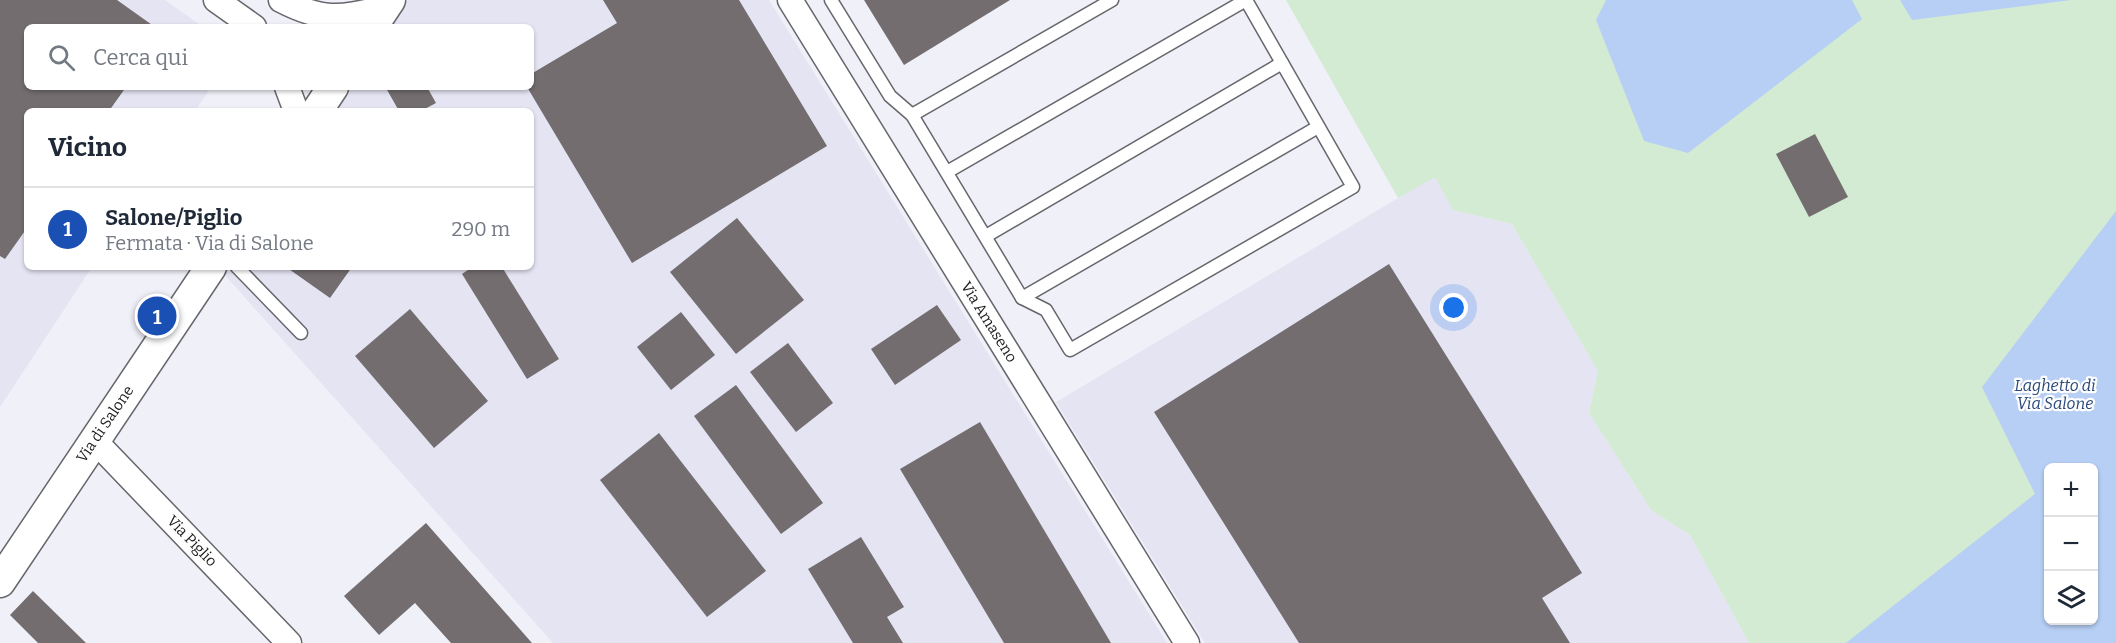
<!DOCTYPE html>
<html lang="it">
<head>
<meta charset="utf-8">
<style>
  :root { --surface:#fff; --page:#f2f2f3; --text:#1f2937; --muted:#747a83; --line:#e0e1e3; --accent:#2563eb }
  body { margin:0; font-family:Bitter,serif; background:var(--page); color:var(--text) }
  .controls { position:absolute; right:18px; bottom:18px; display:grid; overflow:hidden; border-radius:9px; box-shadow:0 2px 4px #0004 }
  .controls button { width:54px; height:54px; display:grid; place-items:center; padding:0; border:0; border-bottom:2px solid var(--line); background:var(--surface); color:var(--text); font:30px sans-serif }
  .you { position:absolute; left:1454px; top:308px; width:21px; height:21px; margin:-15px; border:4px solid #fff; border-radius:50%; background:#1a73e8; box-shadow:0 0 0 9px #1a73e833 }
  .badge { display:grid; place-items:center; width:39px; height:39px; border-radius:50%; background:var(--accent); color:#fff; font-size:20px; font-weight:700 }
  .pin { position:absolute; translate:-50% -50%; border:3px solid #fff; box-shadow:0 2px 6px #0006 }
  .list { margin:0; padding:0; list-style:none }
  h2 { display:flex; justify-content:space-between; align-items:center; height:78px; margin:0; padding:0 24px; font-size:26px }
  h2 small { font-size:20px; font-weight:400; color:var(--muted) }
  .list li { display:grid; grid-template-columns:39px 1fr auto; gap:18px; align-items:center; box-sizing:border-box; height:84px; padding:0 24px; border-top:2px solid var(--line) }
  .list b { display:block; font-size:22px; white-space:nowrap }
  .list p { margin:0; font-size:20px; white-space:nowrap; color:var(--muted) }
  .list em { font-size:20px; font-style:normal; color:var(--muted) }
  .icon { flex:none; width:33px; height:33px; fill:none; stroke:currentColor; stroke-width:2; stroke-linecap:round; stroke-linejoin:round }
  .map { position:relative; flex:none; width:2116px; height:643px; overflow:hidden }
  .search { position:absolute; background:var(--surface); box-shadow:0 2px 4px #0004; left:24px; top:24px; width:510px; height:66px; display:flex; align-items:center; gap:15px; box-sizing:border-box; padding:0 21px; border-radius:9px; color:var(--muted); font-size:22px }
  .panel { position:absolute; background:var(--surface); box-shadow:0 2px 4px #0004; left:24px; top:108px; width:510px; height:162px; border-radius:9px }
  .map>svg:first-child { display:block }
  .built { fill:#e4e4f3 }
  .green { fill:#d3ebd2; fill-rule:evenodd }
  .water { fill:#b7cff5; fill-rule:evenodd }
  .building { fill:#736d70 }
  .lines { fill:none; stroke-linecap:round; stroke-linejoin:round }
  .service-casing { stroke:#66666c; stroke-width:15 }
  .minor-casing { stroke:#66666c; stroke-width:27 }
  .tertiary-casing { stroke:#66666c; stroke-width:33 }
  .service { stroke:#fff; stroke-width:12 }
  .minor { stroke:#fff; stroke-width:24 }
  .tertiary { stroke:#fff; stroke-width:30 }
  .labels { text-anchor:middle; stroke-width:4.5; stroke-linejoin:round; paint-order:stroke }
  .street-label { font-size:15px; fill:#1a1a1c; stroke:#fefefe }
  .water-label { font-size:16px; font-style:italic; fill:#2a4979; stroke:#fefefe }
</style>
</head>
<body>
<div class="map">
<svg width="2116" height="643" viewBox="0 0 2116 643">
  <rect width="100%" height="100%" fill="#f0f0f8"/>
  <g class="built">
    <path d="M0 0H165L203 27H27V87H211L195 111H27V267H92L0 407Z"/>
    <path d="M408 0H769L1167 643H553L223 273 226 267H531V111H332L349 87H531V27H389Z"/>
    <path d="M1435 176 1453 210 1512 224 1598 371 1589 413 1651 510 1690 535 1749 643H1205L1056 402Z"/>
  </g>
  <path class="green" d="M1286 0H2116V643H1749L1690 535 1651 510 1589 413 1598 371 1512 224 1453 210 1435 177 1398 198ZM2048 468H2094V620H2048Z"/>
  <g class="water">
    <path d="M1606 0H1852L1862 19 1688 153 1644 141 1596 20Z"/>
    <path d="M1900 0H2071L1912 20Z"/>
    <path d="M2116 211V643H1846L2035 494 1982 387ZM2048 468H2094V620H2048Z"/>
  </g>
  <g class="building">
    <path d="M0 0H117L155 27H27V87H126L109 111H27V228L5 259 0 256Z"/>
    <path d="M603 0H739L827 146 632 263 527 87H531V74L617 23Z"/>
    <path d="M864 0H1010L904 65Z"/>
    <path d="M427 87 436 103 421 111H399L386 88Z"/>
    <path d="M1815 134 1848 197 1809 217 1776 154Z"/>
    <path d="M737 218 804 300 736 354 670 272Z"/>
    <path d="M1389 264 1582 573 1542 598 1570 643H1299L1154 412Z"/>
    <path d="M286 267H352L330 298Z"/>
    <path d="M472 267H502L559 359 527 379 462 274Z"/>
    <path d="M937 305 961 340 895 385 871 349Z"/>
    <path d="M410 309 488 401 434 448 355 356Z"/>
    <path d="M681 312 715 355 671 390 637 347Z"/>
    <path d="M788 343 833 403 796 432 750 372Z"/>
    <path d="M736 385 823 503 781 534 694 416Z"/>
    <path d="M980 422 1111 643H1004L900 469Z"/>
    <path d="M659 433 766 571 707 617 600 480Z"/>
    <path d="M426 523 532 643H451L415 603 379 635 344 596Z"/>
    <path d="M861 537 904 607 887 617 903 643H853L808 569Z"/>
    <path d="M33 591 86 643H38L10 615Z"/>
  </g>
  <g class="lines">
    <g class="service-casing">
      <g id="service">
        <path d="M831 0 890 96 912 115 1022 298 1046 310 1070 350 1353 187 1246 0 947 172"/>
        <path d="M912 115 1112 0"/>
        <path d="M986 236 1282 63"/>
        <path d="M237 267 301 333"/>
        <path d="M1022 298 1318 127"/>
      </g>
    </g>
    <g class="minor-casing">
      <g id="minor">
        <path d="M216 0 254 27"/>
        <path d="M281 0C324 22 339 18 385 8"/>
        <path d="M790 0 1187 643"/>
        <path d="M287 87 296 111"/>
        <path d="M94 440 289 643"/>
      </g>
    </g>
    <g class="tertiary-casing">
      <g id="tertiary">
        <path d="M372 27 390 0"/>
        <path d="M317 111 333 87"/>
        <path d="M0 582 211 267"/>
      </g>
    </g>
    <use href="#service" class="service"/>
    <use href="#minor" class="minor"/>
    <use href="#tertiary" class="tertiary"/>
  </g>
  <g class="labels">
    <g class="street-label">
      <text transform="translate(989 322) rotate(58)" y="5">Via Amaseno</text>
      <text transform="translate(105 424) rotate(-56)" y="5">Via di Salone</text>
      <text transform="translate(192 541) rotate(46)" y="5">Via Piglio</text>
    </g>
    <g class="water-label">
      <text x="2055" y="391">Laghetto di<tspan x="2055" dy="18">Via Salone</tspan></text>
    </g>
  </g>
</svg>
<div class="controls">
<button>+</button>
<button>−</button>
<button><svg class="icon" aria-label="layers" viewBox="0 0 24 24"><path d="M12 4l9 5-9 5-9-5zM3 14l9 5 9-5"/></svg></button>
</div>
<div class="you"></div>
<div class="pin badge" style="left:157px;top:316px;background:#1a4fb4">1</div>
<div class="search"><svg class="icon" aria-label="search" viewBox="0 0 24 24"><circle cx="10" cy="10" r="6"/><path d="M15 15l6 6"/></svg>Cerca qui</div>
<section class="panel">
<h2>Vicino<small></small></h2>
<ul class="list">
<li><span class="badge" style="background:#1a4fb4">1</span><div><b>Salone/Piglio</b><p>Fermata · Via di Salone</p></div><em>290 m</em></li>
</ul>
</section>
</div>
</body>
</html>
